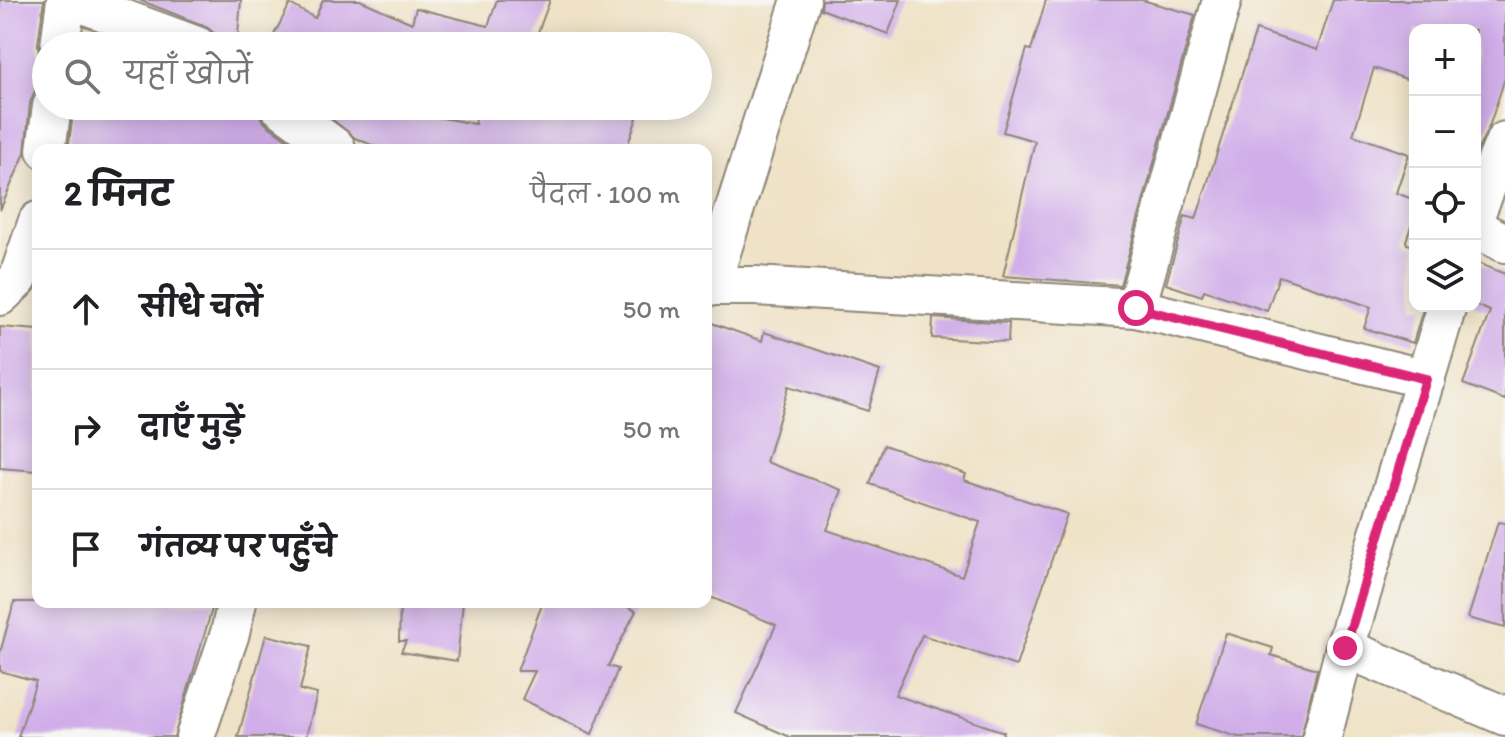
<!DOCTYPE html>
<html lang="hi">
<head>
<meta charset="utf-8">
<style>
  :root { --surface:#fff; --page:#f6f6f6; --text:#202124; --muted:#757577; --line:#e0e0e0 }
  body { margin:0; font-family:Itim,"Playpen Sans Deva",sans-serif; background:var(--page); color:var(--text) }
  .controls { position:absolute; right:24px; top:24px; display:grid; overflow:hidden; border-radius:16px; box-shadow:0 4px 20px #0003 }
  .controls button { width:72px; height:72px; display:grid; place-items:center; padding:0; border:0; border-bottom:2px solid var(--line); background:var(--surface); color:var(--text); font:40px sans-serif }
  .stop { position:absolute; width:24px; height:24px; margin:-18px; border:6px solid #db2777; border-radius:50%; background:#fff }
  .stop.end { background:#db2777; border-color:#fff; box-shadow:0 2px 8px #0008 }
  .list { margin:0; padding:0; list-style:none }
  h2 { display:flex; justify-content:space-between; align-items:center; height:104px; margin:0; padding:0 32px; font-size:34px }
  h2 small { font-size:26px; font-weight:400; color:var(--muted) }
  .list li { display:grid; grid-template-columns:52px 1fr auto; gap:24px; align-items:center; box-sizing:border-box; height:120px; padding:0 32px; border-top:2px solid var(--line) }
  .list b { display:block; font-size:30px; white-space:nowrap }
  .list em { font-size:26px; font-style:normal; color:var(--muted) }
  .icon { flex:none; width:44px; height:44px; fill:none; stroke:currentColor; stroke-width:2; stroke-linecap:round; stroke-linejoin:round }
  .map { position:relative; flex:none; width:1505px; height:737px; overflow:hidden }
  .search { position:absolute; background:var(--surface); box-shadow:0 4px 20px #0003; left:32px; top:32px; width:680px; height:88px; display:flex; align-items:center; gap:20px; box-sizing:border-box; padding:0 28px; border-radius:44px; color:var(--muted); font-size:30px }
  .panel { position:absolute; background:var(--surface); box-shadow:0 4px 20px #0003; left:32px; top:144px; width:680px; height:464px; border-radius:16px }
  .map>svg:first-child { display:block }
  .building { fill:#d1aee9 }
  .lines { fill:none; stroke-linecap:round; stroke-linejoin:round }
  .minor-casing { stroke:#8d8678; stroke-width:42 }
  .minor { stroke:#fff; stroke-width:38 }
  .route { stroke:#db2777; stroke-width:10 }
</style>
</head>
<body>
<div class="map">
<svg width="1505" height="737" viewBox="0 0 1505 737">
  <rect width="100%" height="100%" fill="#f6f6f2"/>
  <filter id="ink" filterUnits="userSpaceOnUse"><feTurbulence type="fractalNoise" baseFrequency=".0125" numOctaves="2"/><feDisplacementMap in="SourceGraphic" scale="16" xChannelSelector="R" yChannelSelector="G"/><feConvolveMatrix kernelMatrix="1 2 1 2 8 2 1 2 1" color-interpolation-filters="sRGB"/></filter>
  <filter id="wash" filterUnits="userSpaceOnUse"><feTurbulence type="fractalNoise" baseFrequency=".006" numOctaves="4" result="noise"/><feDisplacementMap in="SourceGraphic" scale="32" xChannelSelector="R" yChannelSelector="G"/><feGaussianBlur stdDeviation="1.8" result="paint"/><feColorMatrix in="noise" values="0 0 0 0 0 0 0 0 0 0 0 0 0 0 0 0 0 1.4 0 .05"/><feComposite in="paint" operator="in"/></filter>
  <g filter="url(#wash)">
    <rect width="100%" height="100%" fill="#efe2c6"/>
    <g id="blocks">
      <g class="building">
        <path d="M0 0H44L38 44 39 54 46 63 30 103 25 153 0 210Z"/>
        <path d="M139 0H241L237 46H218L214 33 205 26Z"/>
        <path d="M323 0H360L412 23 416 8 488 26 497 0H550L533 46H268L290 4 315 18Z"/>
        <path d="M822 0H901L888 34 821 9Z"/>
        <path d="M1046 0H1142L1195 15 1120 285 1003 276 1035 141 1003 132 1027 49 1031 50Z"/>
        <path d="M1333 0H1505V78L1489 127 1477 151H1475V30H1415V82L1374 68 1353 135 1409 154 1396 193 1415 200V214L1406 241 1407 244 1415 246V306H1424L1413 343 1364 328 1371 307 1279 276 1267 311 1204 290 1202 296 1166 284 1185 216 1196 219 1256 30 1317 50Z"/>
        <path d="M74 106H141L167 114 172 106H233L232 114 236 106H257L259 115 266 124 302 150H68Z"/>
        <path d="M316 106H379L475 124 479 106H641L626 150H384L355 138Z"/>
        <path d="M1475 262 1505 274V400L1463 384 1490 311 1475 305Z"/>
        <path d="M933 318 1009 323 1008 342 932 338Z"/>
        <path d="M706 321 762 341 764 332 880 371 868 411 789 386 766 462 842 490 827 530 962 576 980 522 870 484 884 445 966 474 964 480 1067 514 1016 666 922 635 895 695 1004 732 1003 737H790L736 713 776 625 706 595Z"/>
        <path d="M0 327 38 330 36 471 0 468Z"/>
        <path d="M1498 522 1505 523V628L1468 618Z"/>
        <path d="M14 602H214L174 737H18L36 681 0 671V653Z"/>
        <path d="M400 602H463L457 661 401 652 406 641H399Z"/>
        <path d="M543 602H619L636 611 608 666 618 669 592 734 522 699 535 671H517Z"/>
        <path d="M1226 633 1273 648 1271 655 1317 669 1301 737H1238L1196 724Z"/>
        <path d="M266 635 311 646 300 690 317 694 306 737H238Z"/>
      </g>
    </g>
  </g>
  <g filter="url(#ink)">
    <use href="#blocks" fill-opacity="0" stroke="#8d8678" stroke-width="2"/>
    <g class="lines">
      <g class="minor-casing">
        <g id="minor">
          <path d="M72 0 197 46"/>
          <path d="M1222 0 1136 308 1426 379"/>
          <path d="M60 46 66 0"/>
          <path d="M279 106 336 148 335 150"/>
          <path d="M46 150 52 106"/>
          <path d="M1475 215 1505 141"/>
          <path d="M1475 228 1505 243"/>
          <path d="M706 286H755L1136 308"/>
          <path d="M710 287 801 0"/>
          <path d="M0 296 18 279 38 221"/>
          <path d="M1345 648 1505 716"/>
          <path d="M195 737 230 633 237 602"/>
          <path d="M1322 737 1345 648 1447 306"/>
        </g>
      </g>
      <use href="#minor" class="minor"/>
    </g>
  </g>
  <g class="lines" filter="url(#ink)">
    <path class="route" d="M1136 308 1426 379 1345 648"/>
  </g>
</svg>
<div class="controls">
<button>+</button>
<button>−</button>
<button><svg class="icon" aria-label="locate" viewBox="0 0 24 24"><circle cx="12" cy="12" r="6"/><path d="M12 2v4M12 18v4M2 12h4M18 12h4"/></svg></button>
<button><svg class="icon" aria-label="layers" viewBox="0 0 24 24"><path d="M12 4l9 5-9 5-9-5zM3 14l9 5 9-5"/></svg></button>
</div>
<div class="stop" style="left:1136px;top:308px"></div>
<div class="stop end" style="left:1345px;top:648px"></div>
<div class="search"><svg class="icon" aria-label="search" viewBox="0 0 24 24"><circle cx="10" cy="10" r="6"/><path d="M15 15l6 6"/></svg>यहाँ खोजें</div>
<section class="panel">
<h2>2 मिनट<small>पैदल · 100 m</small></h2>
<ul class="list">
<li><svg class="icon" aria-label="ahead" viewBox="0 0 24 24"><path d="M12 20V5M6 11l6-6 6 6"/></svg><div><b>सीधे चलें</b></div><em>50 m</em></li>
<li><svg class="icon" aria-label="right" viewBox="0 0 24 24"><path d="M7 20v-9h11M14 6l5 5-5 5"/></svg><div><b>दाएँ मुड़ें</b></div><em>50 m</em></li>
<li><svg class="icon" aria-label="arrive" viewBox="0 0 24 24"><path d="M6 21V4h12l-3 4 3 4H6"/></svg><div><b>गंतव्य पर पहुँचे</b></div></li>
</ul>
</section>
</div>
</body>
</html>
